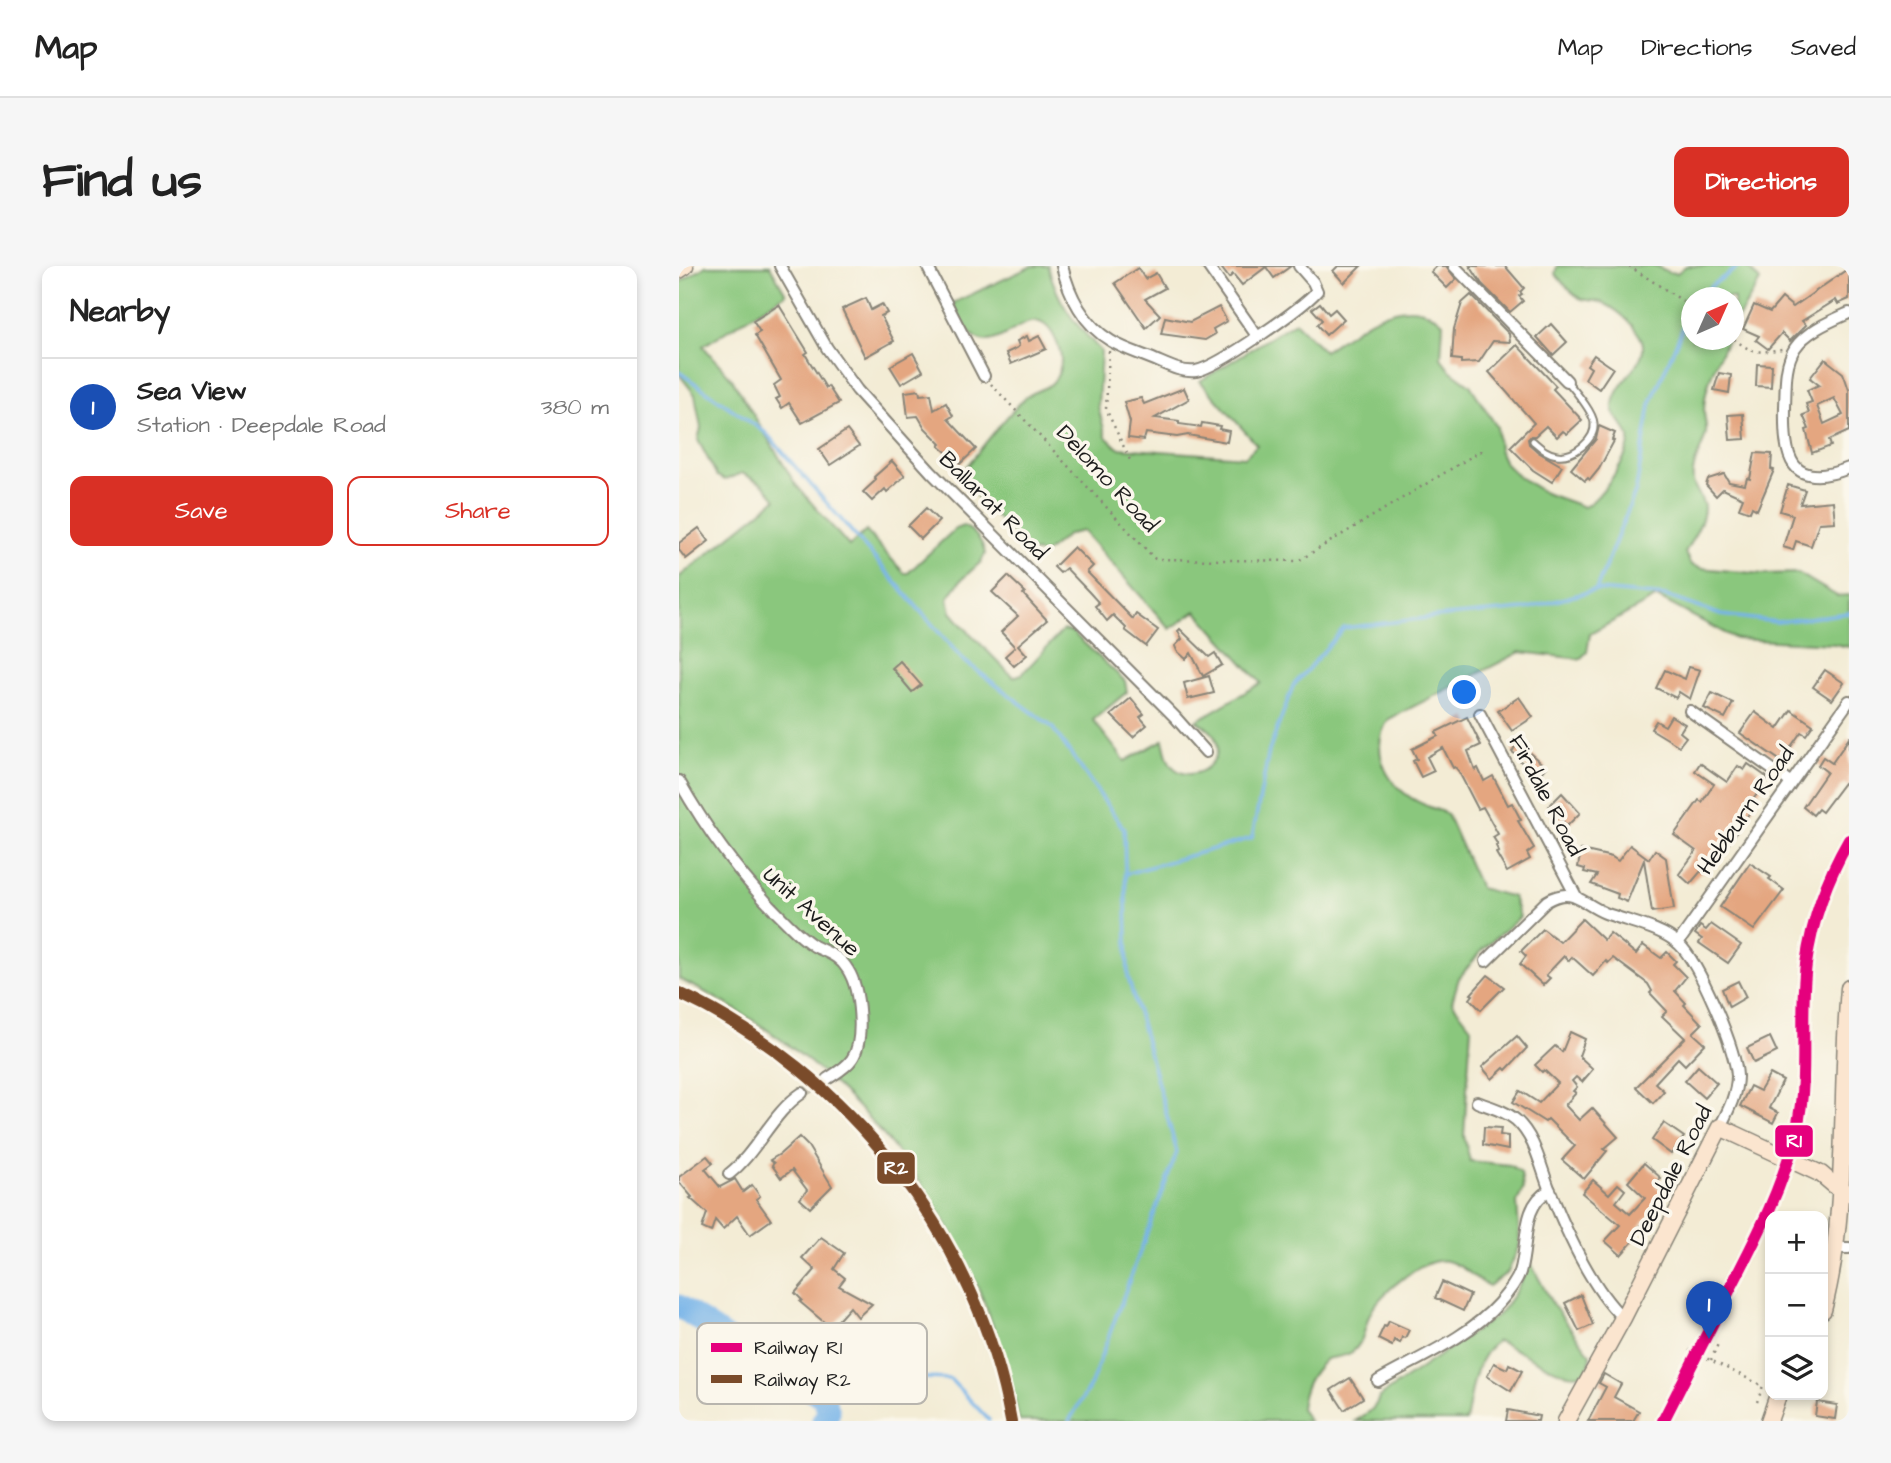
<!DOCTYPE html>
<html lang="en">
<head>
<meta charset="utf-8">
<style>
  :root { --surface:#fff; --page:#f6f6f6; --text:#222; --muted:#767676; --line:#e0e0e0; --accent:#d93025 }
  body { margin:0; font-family:"Architects Daughter",sans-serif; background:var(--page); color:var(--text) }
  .controls { position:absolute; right:21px; bottom:21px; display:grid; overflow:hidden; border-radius:14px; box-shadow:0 4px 10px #0003 }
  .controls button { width:63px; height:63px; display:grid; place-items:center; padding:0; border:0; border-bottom:2px solid var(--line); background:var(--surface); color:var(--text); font:35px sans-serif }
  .compass { position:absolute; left:1002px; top:21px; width:63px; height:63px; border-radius:50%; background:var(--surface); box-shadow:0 4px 10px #0003; rotate:45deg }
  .you { position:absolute; left:786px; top:427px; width:24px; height:24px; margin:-18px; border:5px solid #fff; border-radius:50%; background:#1a73e8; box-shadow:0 0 0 10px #1a73e833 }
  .badge { display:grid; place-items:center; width:46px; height:46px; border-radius:50%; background:var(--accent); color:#fff; font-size:23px; font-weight:700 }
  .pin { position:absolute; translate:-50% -58px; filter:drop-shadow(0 2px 4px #0008) }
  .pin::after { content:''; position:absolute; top:37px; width:24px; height:21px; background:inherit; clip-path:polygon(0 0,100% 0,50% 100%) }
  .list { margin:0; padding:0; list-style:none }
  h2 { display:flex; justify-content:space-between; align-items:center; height:91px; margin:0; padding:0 28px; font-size:30px }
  h2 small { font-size:23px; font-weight:400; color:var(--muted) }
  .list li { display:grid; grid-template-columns:46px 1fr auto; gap:21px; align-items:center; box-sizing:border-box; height:98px; padding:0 28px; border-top:2px solid var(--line) }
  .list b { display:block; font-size:26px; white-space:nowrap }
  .list p { margin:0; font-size:23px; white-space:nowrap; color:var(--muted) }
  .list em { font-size:23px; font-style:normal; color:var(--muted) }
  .actions { display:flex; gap:14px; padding:21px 28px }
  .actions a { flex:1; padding:16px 0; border:2px solid var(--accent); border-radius:14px; text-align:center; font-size:24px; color:var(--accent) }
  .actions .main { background:var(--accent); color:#fff }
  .icon { flex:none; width:38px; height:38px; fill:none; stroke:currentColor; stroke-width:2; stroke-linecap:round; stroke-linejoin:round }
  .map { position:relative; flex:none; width:1170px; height:1155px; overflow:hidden; border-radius:14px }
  header { display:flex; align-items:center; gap:42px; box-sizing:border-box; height:98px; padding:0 35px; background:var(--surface); border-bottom:2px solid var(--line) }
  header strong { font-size:33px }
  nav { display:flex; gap:38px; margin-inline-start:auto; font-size:24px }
  .intro { display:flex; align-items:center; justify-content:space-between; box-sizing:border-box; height:168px; padding:0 42px }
  h1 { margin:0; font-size:49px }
  .button { padding:18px 32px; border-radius:14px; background:var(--accent); color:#fff; font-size:24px; font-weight:700 }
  main { display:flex; gap:42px; padding:0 42px }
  aside { flex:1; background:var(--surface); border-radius:14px; box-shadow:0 4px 10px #0003 }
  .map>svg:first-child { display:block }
  .green { fill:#8ac77d; stroke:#53724c; stroke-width:2 }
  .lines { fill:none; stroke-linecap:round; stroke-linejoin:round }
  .stream { stroke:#76b3e8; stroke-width:3.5 }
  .river { stroke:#76b3e8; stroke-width:23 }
  .building { fill:#e4a680; fill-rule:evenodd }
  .street-tunnel { stroke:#c8c2b0; stroke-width:10; stroke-dasharray:10 5; stroke-linecap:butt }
  .lane-casing { stroke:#888478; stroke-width:9 }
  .street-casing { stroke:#888478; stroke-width:14 }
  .secondary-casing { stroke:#888478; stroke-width:19 }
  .path { stroke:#888478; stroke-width:2.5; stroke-dasharray:2 5; stroke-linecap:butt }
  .lane { stroke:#fff; stroke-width:5 }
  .street { stroke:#fff; stroke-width:10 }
  .secondary { stroke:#fbe5cf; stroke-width:16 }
  .rail-1-casing { stroke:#fbf7ec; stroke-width:18 }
  .rail-2-casing { stroke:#fbf7ec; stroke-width:18 }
  .rail-1 { stroke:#e5007d; stroke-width:12 }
  .rail-2 { stroke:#7a4b2a; stroke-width:12 }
  .labels { text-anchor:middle; stroke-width:7; stroke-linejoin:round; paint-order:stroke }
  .street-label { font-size:23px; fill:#1c1c1c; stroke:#fbf7ec }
  .key { fill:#fbf7ec; stroke:#b8b5ae; stroke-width:2 }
  .key-label { font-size:19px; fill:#1c1c1c }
  .line-badge { stroke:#fbf7ec; stroke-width:2.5 }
  .badge-label { font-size:19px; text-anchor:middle; font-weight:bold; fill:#fff }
</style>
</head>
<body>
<header>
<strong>Map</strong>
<nav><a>Map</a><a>Directions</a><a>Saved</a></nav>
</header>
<div class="intro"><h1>Find us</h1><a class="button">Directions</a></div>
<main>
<aside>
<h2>Nearby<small></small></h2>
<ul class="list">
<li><span class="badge" style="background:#1a4fb4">1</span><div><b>Sea View</b><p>Station · Deepdale Road</p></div><em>380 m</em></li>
</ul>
<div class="actions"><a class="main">Save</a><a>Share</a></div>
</aside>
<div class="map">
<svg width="1170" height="1155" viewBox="0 0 1170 1155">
  <rect width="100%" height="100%" fill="#fbf7ec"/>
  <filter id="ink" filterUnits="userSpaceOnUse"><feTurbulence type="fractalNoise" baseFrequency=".0143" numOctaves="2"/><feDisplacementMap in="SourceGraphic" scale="14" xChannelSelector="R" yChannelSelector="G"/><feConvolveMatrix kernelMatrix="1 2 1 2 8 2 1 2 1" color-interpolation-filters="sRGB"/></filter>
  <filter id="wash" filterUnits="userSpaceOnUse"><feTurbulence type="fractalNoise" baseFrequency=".00686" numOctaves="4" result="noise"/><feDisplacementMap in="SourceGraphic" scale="28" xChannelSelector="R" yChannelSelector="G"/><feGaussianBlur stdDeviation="1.57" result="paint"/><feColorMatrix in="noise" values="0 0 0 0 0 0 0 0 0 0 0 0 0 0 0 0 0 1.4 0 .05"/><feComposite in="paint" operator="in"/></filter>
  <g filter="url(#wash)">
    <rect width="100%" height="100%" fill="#f3ecd5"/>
    <g class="green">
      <path d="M27 0H91L107 28 24 80 53 113 117 219 170 280 187 265 225 307H229L276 263 284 260C296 265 304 276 306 288L302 296 282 314 269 332 272 346 283 359 334 411 343 408 384 364 393 366 446 415 448 426 414 454 446 495 484 474C486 482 487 493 493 500 519 527 566 478 517 455L582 417 517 345 491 363 404 265 390 268 365 288 351 285 279 211C301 185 321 156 345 133 353 125 366 124 373 117 382 108 384 93 380 82 358 19 326 90 297 72 285 64 280 50 274 37L353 0H369C380 40 394 55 422 85L419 140 427 171 439 182 566 191 578 179 521 115 616 56 645 85C679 63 726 21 764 57L762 92 772 105 791 119 818 161 820 184 826 197 839 210 866 227 905 241C920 235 953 188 950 171 948 159 932 151 934 139 936 114 977 93 960 69 952 56 938 43 924 37 918 34 910 35 903 33 894 30 883 15 876 8L878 0H978L989 6 998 7 1007 0H1068L1081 15 1055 59V32H1013V74H1048C1038 96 1025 120 1025 145 1025 152 1028 160 1027 166 1025 181 1015 192 1014 207 1012 220 1020 226 1024 237 1029 251 1012 274 1006 287L1012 299 1021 302 1084 308 1119 307 1158 330 1170 329V381L1156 378 1057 373 978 331 911 368 908 386 901 393 841 386 710 453C692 479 703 511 728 529 739 538 755 542 768 548L801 622 834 631 841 651 803 684 780 712 773 736 792 761 785 870 791 895 831 899 842 907 844 922 838 937 841 978 829 1006 810 1020C795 1013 785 999 768 995 746 990 699 1028 691 1048 685 1061 686 1076 673 1086 666 1091 655 1091 647 1093 631 1108 624 1122 622 1143L630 1155H340C301 958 182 800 0 713V311L97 233 84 218 63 207 46 214 38 210 19 174 22 162 16 129 0 108V17Z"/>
      <path d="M850 994 874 1039 911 1088C913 1139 840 1081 818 1075 794 1093 793 1127 787 1155H676C686 1149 697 1143 700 1131L819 1049C833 1032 845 1016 850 994Z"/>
    </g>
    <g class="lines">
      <g class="stream">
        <path d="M1021 32 1033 19 1061 0"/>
        <path d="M0 106 87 167 284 394 373 461 445 563 449 711 498 886 412 1118 390 1155"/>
        <path d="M918 324 987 330 1042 349 1098 356 1170 347"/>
        <path d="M446 608 573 572 590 485 614 420 665 362 756 351 846 343 917 324 957 224 971 139 1013 40"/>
        <path d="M144 1130 224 1111 271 1113 310 1154"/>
      </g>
      <path class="river" d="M0 1040 106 1112 144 1130 150 1146 144 1155"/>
    </g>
    <g id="blocks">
      <g class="building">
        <path d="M541 0H612L595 12 587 1 563 19 554 8 550 12Z"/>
        <path d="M659 0H682L665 17 654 5Z"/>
        <path d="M758 0H767L777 13 768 22 752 6Z"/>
        <path d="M791 0H826L845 22 841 26 843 28 840 30 844 35 831 46 803 18Z"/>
        <path d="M459 2 466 13 477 7 486 22 466 33 481 49 467 62 436 17Z"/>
        <path d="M1170 2V33L1159 38 1157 34 1123 55 1127 59 1111 75 1103 67 1089 83 1077 74 1080 70 1064 63 1075 39 1091 46 1103 32 1114 41Z"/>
        <path d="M792 29 830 68 831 76 814 75 800 96 782 97V94L773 93 775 63 783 37Z"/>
        <path d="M187 32 192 44 203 38 208 47 202 50 215 75 186 91 163 43Z"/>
        <path d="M641 37 650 48 656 43 665 53 647 69 638 59 643 54 633 43Z"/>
        <path d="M100 39 129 86 126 88 147 122 149 120 160 137 123 157 110 137 103 142 97 133 101 131 95 119 102 114 76 69 81 66 74 55Z"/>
        <path d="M540 41 548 55 534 63 536 68 526 74 482 68 486 51 511 56Z"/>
        <path d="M872 58 888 76 874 89 858 71Z"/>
        <path d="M348 70 350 75 360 70 367 83 332 98 327 87 338 82 340 80 338 75Z"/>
        <path d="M838 79 877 120 874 123 903 154 888 168 884 165 878 171 867 160 856 170H852L849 173 850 178 859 186 883 200 873 216 854 204 831 181 855 157 810 106Z"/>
        <path d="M234 87 244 105 222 118 211 100Z"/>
        <path d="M915 89 934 102 920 123 906 113 912 102 908 99Z"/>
        <path d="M1146 93 1164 107 1167 115 1170 124V165L1150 174 1152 180 1133 187 1127 164 1130 163 1124 149 1130 147 1127 138 1133 136 1128 124 1140 119 1131 112ZM1155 132 1164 149 1145 158 1138 140Z"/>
        <path d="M1078 98 1093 99 1092 121 1077 120Z"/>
        <path d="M1040 107 1052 109 1050 127 1035 124Z"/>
        <path d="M505 122 510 133 476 152 500 155V158L522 161 523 157 541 160 540 163 550 165 548 176 509 169 498 171 467 167 465 174 449 172 451 156 445 136 462 132 465 138Z"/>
        <path d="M240 124 241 129 252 128 255 144 267 137 274 150 269 153 297 183 281 198 260 180 262 178 246 162 239 150 229 151 226 126Z"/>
        <path d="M1064 148 1066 173 1051 174 1049 149Z"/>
        <path d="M920 160 936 167 933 174 935 175 920 203 911 214 909 212 906 215 892 203 917 173Z"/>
        <path d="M168 164 180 180 151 199 140 183Z"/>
        <path d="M1076 187 1093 188 1092 203 1095 204 1078 244 1073 241 1071 246 1060 242 1064 232 1044 223 1037 230 1027 219 1029 213 1045 208 1050 216 1066 219 1068 212 1071 213Z"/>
        <path d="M213 195 226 210 208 226 206 223 193 235 184 226 197 214 195 211Z"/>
        <path d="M1109 219 1126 224 1121 238 1154 235 1156 256 1140 257 1132 280 1117 275 1114 284 1104 281 1114 249 1101 245Z"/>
        <path d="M247 242 260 255 242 273 229 260Z"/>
        <path d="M20 262 30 275 7 293 0 284V277Z"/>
        <path d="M395 281 414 300 408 306 454 353 457 348 479 364 467 380 446 364 447 362 434 349 428 355 416 340 420 337 410 326 387 302 381 307 375 301Z"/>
        <path d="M329 310 346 326 344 328 368 354 339 379 348 389 335 400 326 390 336 381 322 366 339 350 313 326Z"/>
        <path d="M501 363 530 391 536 387 543 399 524 410 512 387 507 393 498 385 496 380 503 373 499 365Z"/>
        <path d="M221 395 242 419 233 426 213 402Z"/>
        <path d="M1010 401 1021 404 1011 433 1000 426 997 432 977 422 986 404 1006 413Z"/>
        <path d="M1146 404 1165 417 1153 434 1134 421Z"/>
        <path d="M530 410 535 427 509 433 505 417Z"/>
        <path d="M1033 427 1054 437 1046 452 1025 442Z"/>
        <path d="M840 431 854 451 833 465 819 445Z"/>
        <path d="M452 432 465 448 461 451 468 459 454 471 432 449Z"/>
        <path d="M1112 444 1134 459 1127 469 1122 466 1102 495 1061 467 1076 446 1099 463Z"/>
        <path d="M992 450 1006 458 1001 466 1007 471 1000 480 972 463 977 455 986 460Z"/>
        <path d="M788 451 802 479 789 485 796 504 799 502 805 515 814 510 829 539 833 537 842 554 839 555 855 582 848 587 851 593 828 606 817 587 820 586 817 580 819 579 814 571 819 568 804 541 799 543 780 506 776 501 774 502 764 482 748 491 755 505 742 511 734 495 738 493 733 483 759 470 757 466Z"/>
        <path d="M841 472 849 477 846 483 867 501 859 510 840 494 842 492 833 486Z"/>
        <path d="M1170 472V521L1165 517 1143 546 1139 543 1134 549 1124 541 1148 506 1139 499 1144 491 1153 497Z"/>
        <path d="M1021 497 1048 516 1059 500 1065 504 1069 498 1089 512 1071 538 1075 540 1045 585 1041 581 1025 607 1022 605 1011 618 1000 608 1017 585 995 569 1020 534 1023 536 1035 518 1016 505Z"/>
        <path d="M883 527 901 547 888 560 870 540Z"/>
        <path d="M951 579 970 593 976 584 987 592 995 643 973 646 965 594 948 636 938 632 939 628 912 618 918 609 905 606 906 603 899 601 902 584 933 591 939 595Z"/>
        <path d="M1071 597 1092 611 1090 613 1105 624 1075 664 1041 641Z"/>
        <path d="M903 653 925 674 931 667 957 688 964 679 982 692 988 686 997 695 994 698 1007 711 996 725 1007 737 1005 739 1023 758 1014 767 1026 778 1006 799 999 792 976 817 985 825 974 837 957 821 1006 772 983 750 988 745 971 727 973 725 969 718 934 692 929 697 927 695 914 710 893 691 890 695 885 690 867 709 871 712 864 719 841 698 847 690 842 685 864 663 881 676Z"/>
        <path d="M1032 658 1062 679 1049 697 1020 677 1023 673 1016 668 1021 660 1027 664Z"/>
        <path d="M809 709 825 721 802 744 791 733 794 729 792 728Z"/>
        <path d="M1059 715 1067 731 1050 741 1043 723Z"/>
        <path d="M891 766 906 773 900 790 914 803 903 816 897 811 893 815 898 821 894 825 897 827 886 839 900 854 913 842 939 871 925 883 928 885 905 913 883 894 896 880 869 853 866 856 834 836 841 825 860 837 879 817 865 804 863 806 856 799 876 780 883 786Z"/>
        <path d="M838 770 848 782 827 804 825 802 813 813 803 801Z"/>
        <path d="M1091 771 1098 786 1075 797 1068 782Z"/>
        <path d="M1019 800 1038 817 1025 832 1006 815Z"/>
        <path d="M1091 808 1104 815 1090 842 1099 847 1094 857 1061 840 1071 820 1081 825Z"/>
        <path d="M985 857 1005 871 992 888 973 874Z"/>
        <path d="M805 861 822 862 821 869 829 870V884L804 879Z"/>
        <path d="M120 871 129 880 153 920 131 942 121 933 128 924 113 904 102 912 93 899 95 897 91 894 101 888Z"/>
        <path d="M28 890 34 897 26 903 41 921 56 913 64 926 73 919 81 930 77 933 92 954 71 969 58 950 44 963 36 954 32 966 23 962 28 947 11 932 13 931 0 916V911Z"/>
        <path d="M965 897 982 912 976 919 988 930 958 963 960 965 954 972 956 973 942 989 926 975 941 959 903 927 914 914 930 928 939 918 946 924 937 936 951 948 966 932 949 916Z"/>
        <path d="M142 971 165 987 155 1003 166 1012 160 1020 193 1038 179 1051 171 1041 152 1062 121 1036 123 1034 116 1027 136 1004 123 992Z"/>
        <path d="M763 1016 791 1029 784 1045 756 1032Z"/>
        <path d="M902 1029 914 1059 900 1065 886 1037Z"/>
        <path d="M710 1055 730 1064 726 1072 723 1071 721 1077 715 1074 713 1080 699 1073 705 1060 707 1061Z"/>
        <path d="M815 1097 828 1103 830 1098 843 1105 832 1125 808 1110Z"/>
        <path d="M925 1108 942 1118 935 1131 960 1145 954 1155H909L927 1121 920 1117Z"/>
        <path d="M671 1112 684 1132 665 1144 652 1124Z"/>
        <path d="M1138 1136 1158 1139 1156 1153 1136 1150Z"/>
        <path d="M829 1144 860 1150 859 1155H827Z"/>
      </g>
    </g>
  </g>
  <g filter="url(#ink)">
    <use href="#blocks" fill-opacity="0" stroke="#888478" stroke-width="2"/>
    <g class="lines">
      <path class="street-tunnel" d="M123 827 148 813"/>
      <g class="lane-casing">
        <path id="lane" d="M854 175C861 181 868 188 878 189 894 192 917 174 915 157 914 145 895 124 888 115"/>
      </g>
      <g class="street-casing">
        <g id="street">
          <path d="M101 0 148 82 178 124 252 206 496 451 527 486"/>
          <path d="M248 0 305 110"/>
          <path d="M383 0C390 29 405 59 432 75 445 83 462 88 476 94 488 99 503 107 517 105 539 101 622 43 638 25L634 16 620 0"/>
          <path d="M529 0 578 70"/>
          <path d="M775 0 888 115"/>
          <path d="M1170 47C1152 55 1127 65 1116 82 1105 99 1107 121 1106 141 1105 191 1110 225 1170 202"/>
          <path d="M1011 445 1111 516"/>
          <path d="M801 448 897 630"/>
          <path d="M0 515C30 568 66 617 110 659 118 667 126 674 135 680 149 687 161 690 169 704 181 723 186 774 173 793 167 802 157 807 148 813"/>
          <path d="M999 677 1170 435"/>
          <path d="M807 695 868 635C894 620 902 637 926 647 949 656 981 661 1000 678 1020 697 1057 783 1058 810 1058 828 1049 845 1041 861"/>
          <path d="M798 836C811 841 827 845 837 854 856 871 861 899 870 922 886 963 912 1022 944 1052"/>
          <path d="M50 908C79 885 93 847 123 827"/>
          <path d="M1164 982H1170"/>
          <path d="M699 1115C739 1092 789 1072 820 1037 828 1028 837 1017 841 1006 850 978 841 940 871 924"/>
        </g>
      </g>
      <g class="secondary-casing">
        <g id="secondary">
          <path d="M0 4 6 0"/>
          <path d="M1144 1044C1170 946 1161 826 1170 722"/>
          <path d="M887 1155 944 1052 1041 861 1142 908 1155 919 1169 927"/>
          <path d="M1090 1155 1099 1129"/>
        </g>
      </g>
      <g class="path">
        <path d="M950 0 1013 41"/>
        <path d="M1055 73C1074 88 1079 87 1103 83"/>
        <path d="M430 85 427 143 451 194"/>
        <path d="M312 118 476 293 619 295 805 183"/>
        <path d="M1032 1094 1039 1078 1037 1076"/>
        <path d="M1007 1099 1011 1084 1084 1120 1078 1136H1081"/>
      </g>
      <use href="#lane" class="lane"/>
      <use href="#street" class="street"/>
      <use href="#secondary" class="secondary"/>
      <g class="rail-1-casing">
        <path id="rail-1" d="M984 1155C1006 1111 1029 1067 1051 1023 1078 971 1105 919 1118 862 1130 808 1120 752 1127 698 1133 654 1148 612 1170 574"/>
      </g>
      <g class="rail-2-casing">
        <path id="rail-2" d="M0 727C169 806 299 972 332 1155"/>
      </g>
      <use href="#rail-1" class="rail-1"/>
      <use href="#rail-2" class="rail-2"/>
    </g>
  </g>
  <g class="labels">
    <g class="street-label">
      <text transform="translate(429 212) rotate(47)" y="8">Delomo Road</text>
      <text transform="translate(315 239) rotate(45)" y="8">Ballarat Road</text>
      <text transform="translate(868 529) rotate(62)" y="8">Firdale Road</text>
      <text transform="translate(1066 544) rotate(-55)" y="8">Hebburn Road</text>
      <text transform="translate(133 645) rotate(42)" y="8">Unit Avenue</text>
      <text transform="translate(991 909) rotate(-63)" y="8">Deepdale Road</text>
    </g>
  </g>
  <rect x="18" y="1057" width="230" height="81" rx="10" class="key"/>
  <rect x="32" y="1077" width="31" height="9" fill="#e5007d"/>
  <rect x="32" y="1109" width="31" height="8" fill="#7a4b2a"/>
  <g class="key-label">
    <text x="75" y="1088">Railway R1</text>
    <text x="75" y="1120">Railway R2</text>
  </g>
  <g class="line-badge">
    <rect x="1095" y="858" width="40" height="34" rx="7" fill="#e5007d"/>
    <rect x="197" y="885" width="40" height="34" rx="7" fill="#7a4b2a"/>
  </g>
  <g class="badge-label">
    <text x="1115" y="881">R1</text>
    <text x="217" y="908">R2</text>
  </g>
</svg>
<div class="controls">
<button>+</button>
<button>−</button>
<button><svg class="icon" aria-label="layers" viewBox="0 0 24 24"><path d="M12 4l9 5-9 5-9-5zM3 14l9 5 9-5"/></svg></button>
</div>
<svg class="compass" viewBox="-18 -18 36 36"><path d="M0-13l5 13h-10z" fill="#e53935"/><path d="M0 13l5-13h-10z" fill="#767676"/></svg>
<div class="you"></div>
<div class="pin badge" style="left:1030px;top:1073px;background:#1a4fb4">1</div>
</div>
</main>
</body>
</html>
